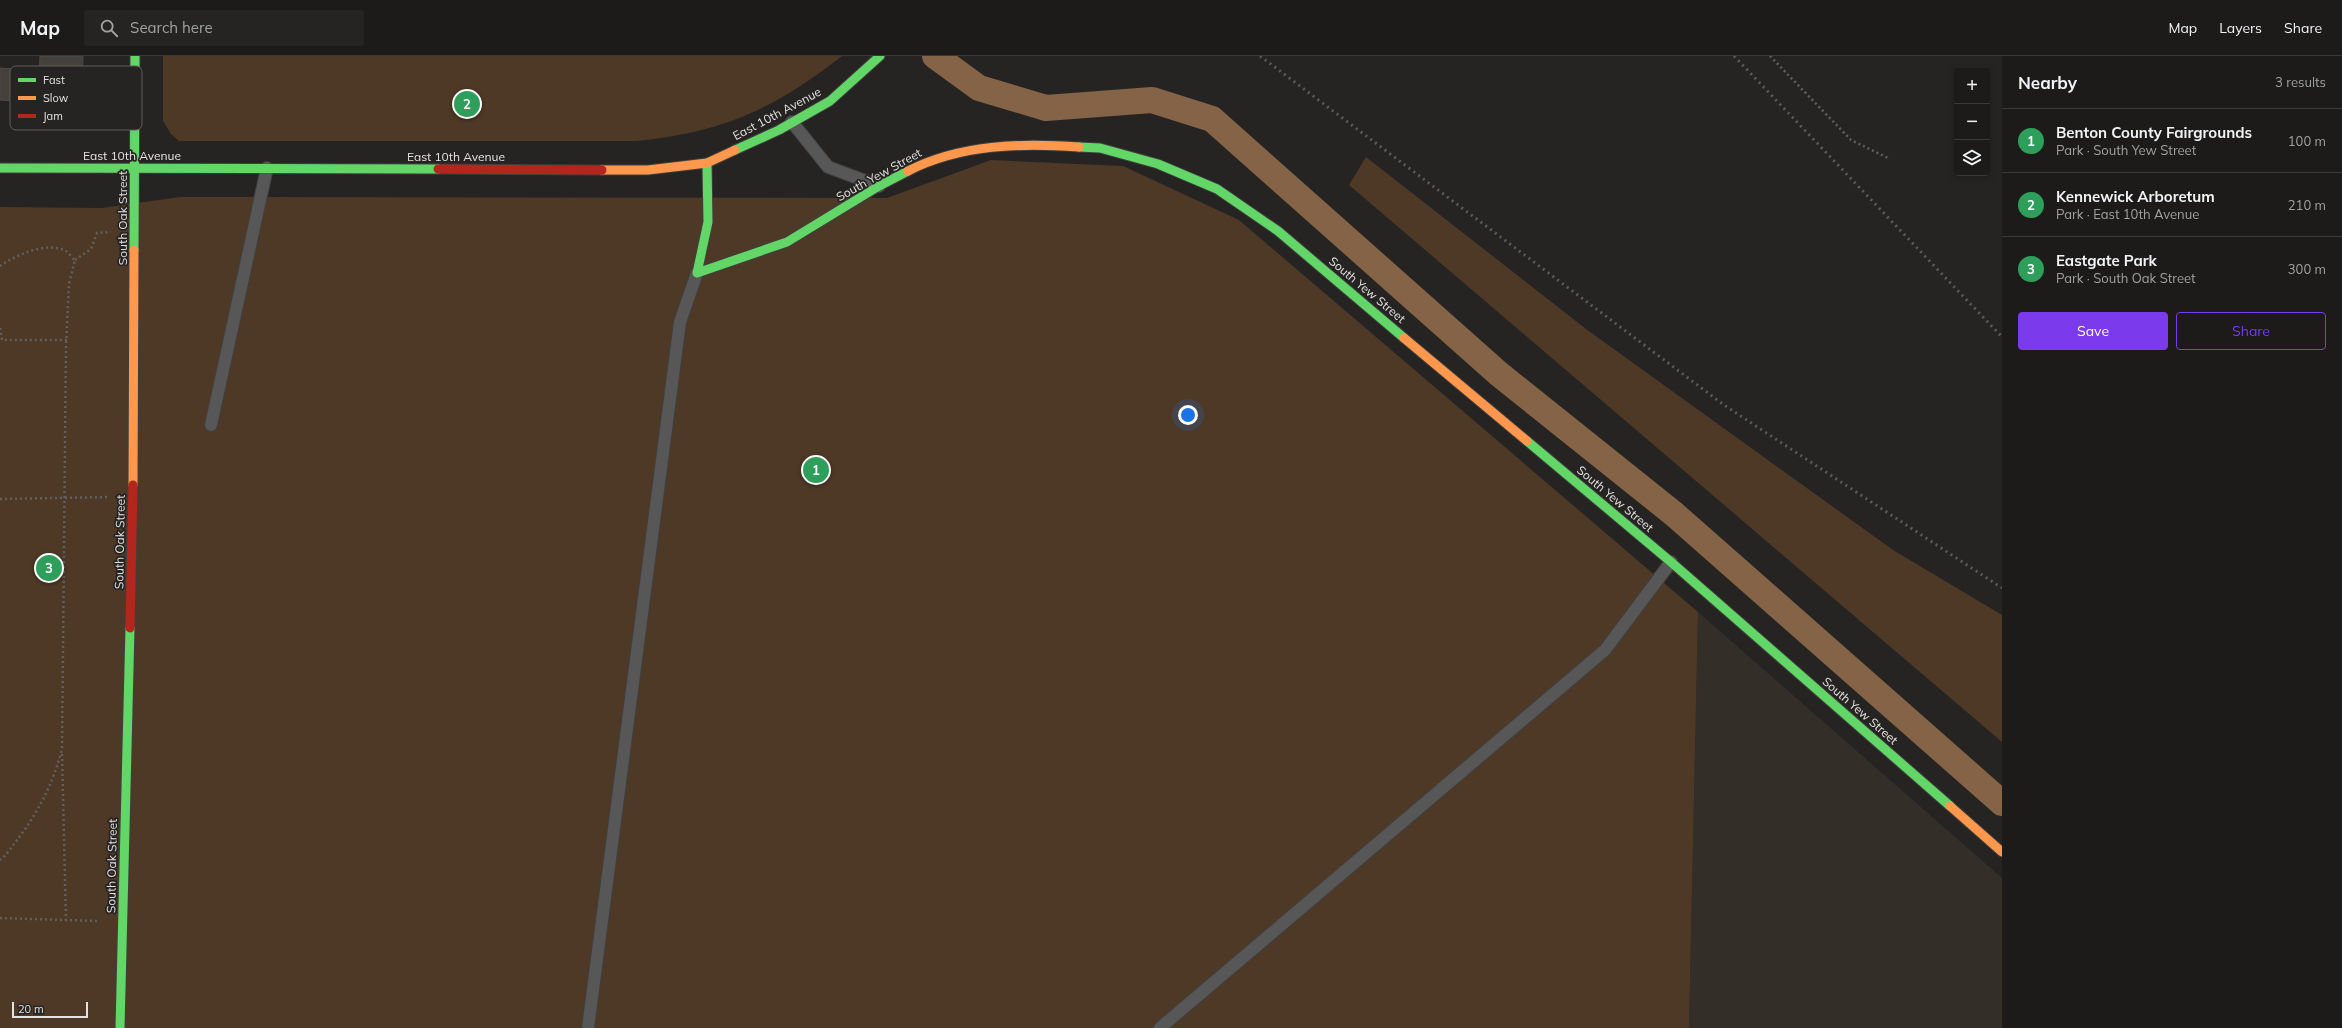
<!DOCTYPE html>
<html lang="en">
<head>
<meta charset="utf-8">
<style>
  :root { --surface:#1c1b1a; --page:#252423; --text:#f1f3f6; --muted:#a0a1a2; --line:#3a3939; --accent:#7c3aed }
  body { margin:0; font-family:Mulish,sans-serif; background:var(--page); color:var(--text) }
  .controls { position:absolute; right:12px; top:12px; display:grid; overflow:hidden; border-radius:4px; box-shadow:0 2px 6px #0003 }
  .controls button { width:36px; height:36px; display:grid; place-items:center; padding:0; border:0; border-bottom:1px solid var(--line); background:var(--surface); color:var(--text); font:20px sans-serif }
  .scale { position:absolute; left:12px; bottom:10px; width:76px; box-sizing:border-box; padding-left:4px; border:2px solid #e4e2e1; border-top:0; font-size:11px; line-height:14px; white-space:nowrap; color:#e4e2e1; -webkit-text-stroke:3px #262422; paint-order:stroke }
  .you { position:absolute; left:1188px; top:359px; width:14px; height:14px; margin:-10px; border:3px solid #fff; border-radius:50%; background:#1a73e8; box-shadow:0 0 0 6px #1a73e833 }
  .badge { display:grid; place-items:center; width:26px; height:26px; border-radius:50%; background:var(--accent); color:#fff; font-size:13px; font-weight:700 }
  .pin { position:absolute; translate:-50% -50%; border:2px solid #fff; box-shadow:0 1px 4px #0006 }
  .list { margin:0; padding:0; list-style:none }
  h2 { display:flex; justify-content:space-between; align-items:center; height:52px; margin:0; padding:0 16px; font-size:17px }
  h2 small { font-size:13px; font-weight:400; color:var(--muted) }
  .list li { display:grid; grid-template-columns:26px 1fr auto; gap:12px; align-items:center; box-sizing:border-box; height:64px; padding:0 16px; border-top:1px solid var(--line) }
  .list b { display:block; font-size:15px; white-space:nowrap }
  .list p { margin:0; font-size:13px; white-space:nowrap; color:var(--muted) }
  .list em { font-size:13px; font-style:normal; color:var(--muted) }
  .actions { display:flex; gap:8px; padding:12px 16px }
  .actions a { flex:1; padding:9px 0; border:1px solid var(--accent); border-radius:4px; text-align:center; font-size:14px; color:var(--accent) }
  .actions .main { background:var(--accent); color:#fff }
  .icon { flex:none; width:22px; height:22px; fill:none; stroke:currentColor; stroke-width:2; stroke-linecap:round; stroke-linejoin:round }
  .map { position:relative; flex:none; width:2002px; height:972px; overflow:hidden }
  header { display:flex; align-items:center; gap:24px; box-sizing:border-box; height:56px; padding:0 20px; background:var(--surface); border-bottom:1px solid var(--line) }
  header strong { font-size:19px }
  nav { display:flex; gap:22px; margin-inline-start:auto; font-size:14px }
  .search { width:280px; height:36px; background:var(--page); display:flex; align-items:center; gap:10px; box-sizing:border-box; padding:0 14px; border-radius:4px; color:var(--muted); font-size:15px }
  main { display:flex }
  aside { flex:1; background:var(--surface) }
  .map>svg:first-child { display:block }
  .built { fill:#342e29 }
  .green { fill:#4e3926 }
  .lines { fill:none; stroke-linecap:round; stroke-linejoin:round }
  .canal { stroke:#856346; stroke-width:26 }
  .building { fill:#46403a; stroke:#4a4948 }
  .lane-casing { stroke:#403f3e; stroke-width:14 }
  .fast-casing { stroke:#403f3e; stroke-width:11 }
  .slow-casing { stroke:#403f3e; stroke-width:11 }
  .jam-casing { stroke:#403f3e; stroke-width:11 }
  .path { stroke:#616060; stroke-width:2.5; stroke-dasharray:2 3; stroke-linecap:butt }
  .lane { stroke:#575757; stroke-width:12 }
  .fast { stroke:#63d668; stroke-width:9 }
  .slow { stroke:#ff974d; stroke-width:9 }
  .jam { stroke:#b3261e; stroke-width:9 }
  .rail { stroke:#5b5a59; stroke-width:3; stroke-dasharray:2 4; stroke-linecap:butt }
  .labels { text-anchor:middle; stroke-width:3.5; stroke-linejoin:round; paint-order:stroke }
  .street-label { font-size:12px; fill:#e4e2e1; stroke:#262422 }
  .key { fill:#262422; stroke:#5f5d5b; stroke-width:1 }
  .key-label { font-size:11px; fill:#e4e2e1 }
</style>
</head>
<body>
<header>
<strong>Map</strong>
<div class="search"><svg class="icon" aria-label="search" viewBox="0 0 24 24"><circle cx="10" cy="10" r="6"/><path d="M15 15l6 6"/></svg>Search here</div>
<nav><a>Map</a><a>Layers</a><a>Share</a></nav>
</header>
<main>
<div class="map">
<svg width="2002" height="972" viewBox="0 0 2002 972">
  <rect width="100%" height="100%" fill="#252423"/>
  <path class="built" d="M1698 556 2002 822V972H1689Z"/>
  <g class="green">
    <path d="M163 0H842C773 54 722 76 636 85H179L171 78 163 65Z"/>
    <path d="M1366 101 1586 273 1893 494 2002 559V686L1349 129Z"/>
    <path d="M991 104 1123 110 1239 164 1698 556 1689 972H0V151L102 152 180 141 887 142Z"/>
  </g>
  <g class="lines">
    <path class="canal" d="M935 0 979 32 1046 52 1152 44 1212 63 1499 318 1674 458 2002 747"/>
  </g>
  <g class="building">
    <path d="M40 0H83L82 40H68V49L51 48 52 39H38Z"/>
    <path d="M0 12 15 13 14 45 0 44Z"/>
  </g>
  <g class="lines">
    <g class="lane-casing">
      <g id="lane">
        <path d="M792 66 828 111 879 130"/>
        <path d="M211 369 267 112"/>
        <path d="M588 972 680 266 697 217"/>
        <path d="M1160 972 1605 594 1671 506"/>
      </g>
    </g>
    <g class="fast-casing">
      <g id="fast">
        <path d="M1079 91 1100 92 1158 108 1217 133 1278 175 1404 282"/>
        <path d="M735 94 779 74 830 45 880 0"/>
        <path d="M707 107 708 166 697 217 787 186 879 130 908 115"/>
        <path d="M0 112 438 113"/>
        <path d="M134 194 135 0"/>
        <path d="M1527 385 1671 506 1950 750"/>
        <path d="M120 972 130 572"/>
      </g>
    </g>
    <g class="slow-casing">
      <g id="slow">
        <path d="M602 114H648L707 107 735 94"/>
        <path d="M908 115C961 88 1021 87 1079 91"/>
        <path d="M1404 282 1527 385"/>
        <path d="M133 429 134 194"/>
        <path d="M1950 750 2002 796"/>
      </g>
    </g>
    <g class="jam-casing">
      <g id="jam">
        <path d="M438 113 602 114"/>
        <path d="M130 572 133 429"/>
      </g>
    </g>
    <g class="path">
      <path d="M1770 0 1851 84 1890 103"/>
      <path d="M75 204 91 193 97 177 111 176"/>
      <path d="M0 210C16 199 46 185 66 195 69 197 72 202 75 204L69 228 66 290 62 693C53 728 37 759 14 788 10 793 6 800 0 804"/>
      <path d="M0 272 2 284H67"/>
      <path d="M0 443 110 441"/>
      <path d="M62 698 66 865"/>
      <path d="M0 862 99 865"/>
    </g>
    <use href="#lane" class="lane"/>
    <use href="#fast" class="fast"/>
    <use href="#slow" class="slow"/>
    <use href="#jam" class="jam"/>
    <g class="rail">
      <path d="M1260 0 1724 349 2002 532"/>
      <path d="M1734 0 2002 281"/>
    </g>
  </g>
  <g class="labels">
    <g class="street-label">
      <text transform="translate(777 58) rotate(-28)" y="4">East 10th Avenue</text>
      <text x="132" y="104">East 10th Avenue</text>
      <text x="456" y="105">East 10th Avenue</text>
      <text transform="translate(879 119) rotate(-29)" y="4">South Yew Street</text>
      <text transform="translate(123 162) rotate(-90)" y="4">South Oak Street</text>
      <text transform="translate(1367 234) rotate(40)" y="4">South Yew Street</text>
      <text transform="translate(1615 443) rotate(40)" y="4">South Yew Street</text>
      <text transform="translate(120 486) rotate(-89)" y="4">South Oak Street</text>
      <text transform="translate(1860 655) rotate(41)" y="4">South Yew Street</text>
      <text transform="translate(112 810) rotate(-89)" y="4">South Oak Street</text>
    </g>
  </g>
  <rect x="10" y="10" width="132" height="64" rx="6" class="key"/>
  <rect x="18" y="22" width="18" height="4" fill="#63d668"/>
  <rect x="18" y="40" width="18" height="4" fill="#ff974d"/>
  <rect x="18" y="58" width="18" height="4" fill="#b3261e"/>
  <g class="key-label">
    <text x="43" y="28">Fast</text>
    <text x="43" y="46">Slow</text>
    <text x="43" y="64">Jam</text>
  </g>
</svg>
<div class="controls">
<button>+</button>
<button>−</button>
<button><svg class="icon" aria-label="layers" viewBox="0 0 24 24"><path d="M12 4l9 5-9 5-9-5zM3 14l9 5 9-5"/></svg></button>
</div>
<div class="scale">20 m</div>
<div class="you"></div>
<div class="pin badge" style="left:816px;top:414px;background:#2e9e5b">1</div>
<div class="pin badge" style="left:467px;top:48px;background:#2e9e5b">2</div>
<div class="pin badge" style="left:49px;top:512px;background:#2e9e5b">3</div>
</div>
<aside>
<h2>Nearby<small>3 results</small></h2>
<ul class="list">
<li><span class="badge" style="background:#2e9e5b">1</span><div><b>Benton County Fairgrounds</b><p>Park · South Yew Street</p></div><em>100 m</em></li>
<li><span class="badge" style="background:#2e9e5b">2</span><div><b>Kennewick Arboretum</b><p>Park · East 10th Avenue</p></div><em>210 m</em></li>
<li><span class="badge" style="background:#2e9e5b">3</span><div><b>Eastgate Park</b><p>Park · South Oak Street</p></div><em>300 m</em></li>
</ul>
<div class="actions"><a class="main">Save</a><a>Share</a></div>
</aside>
</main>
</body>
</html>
